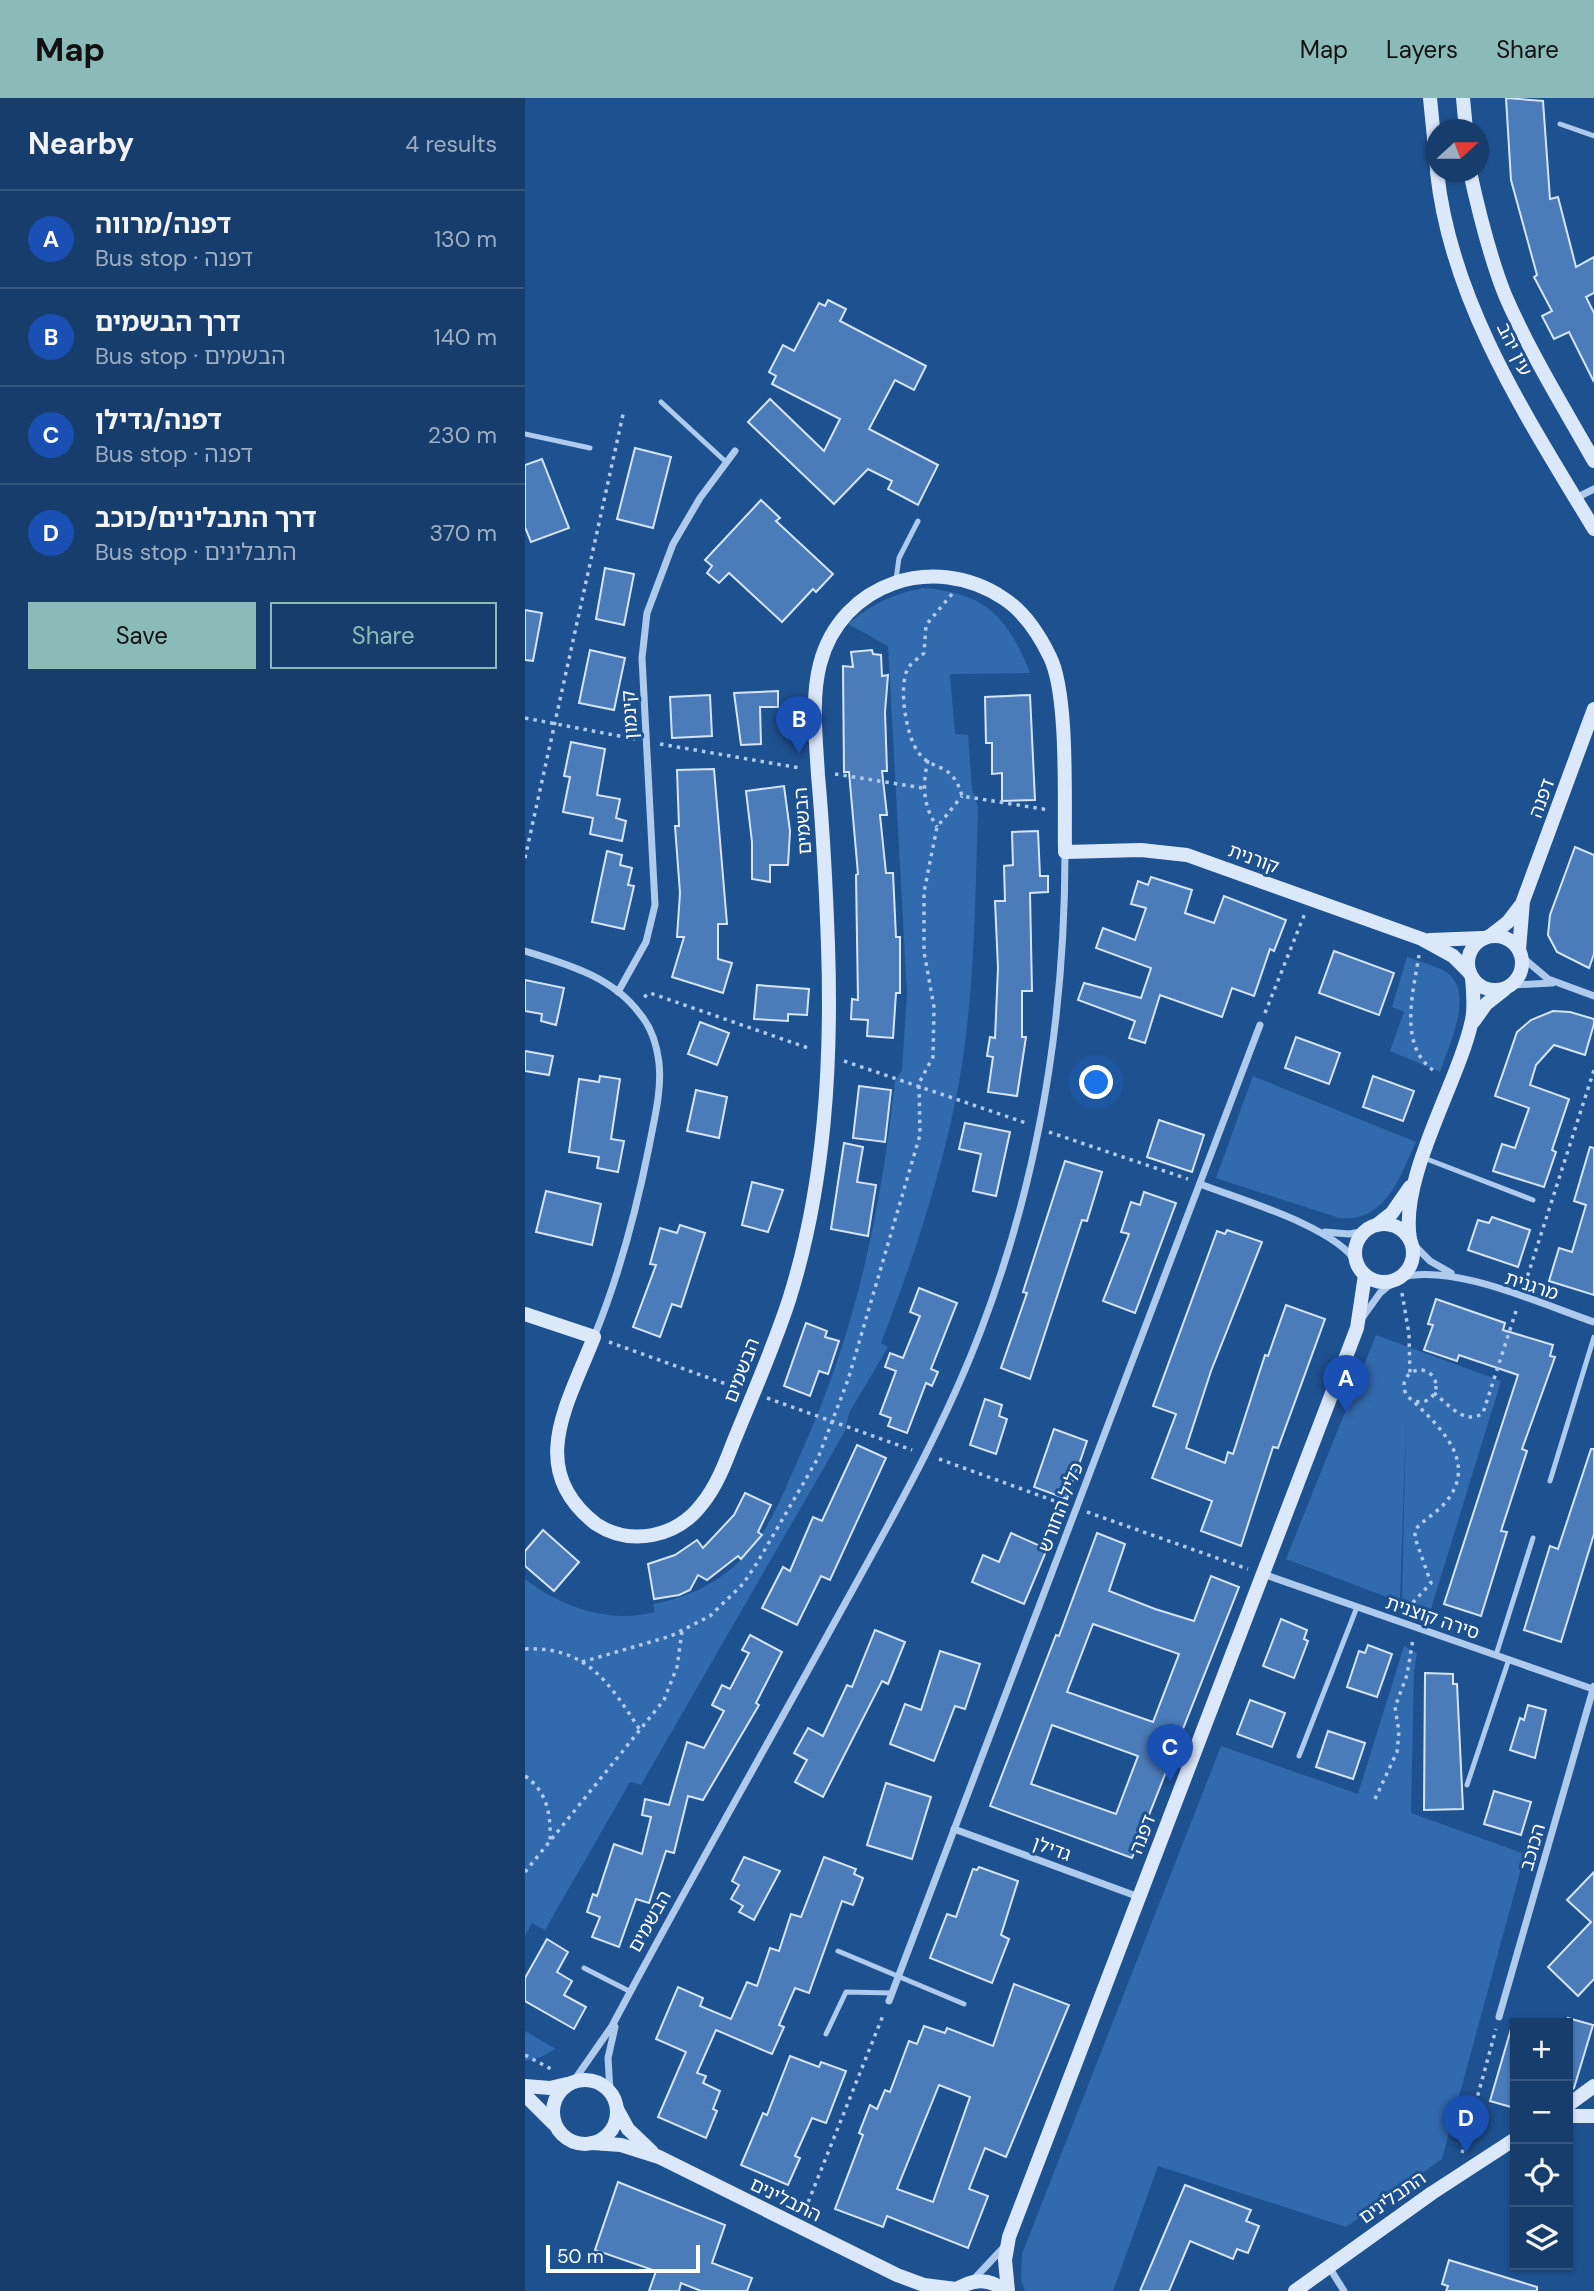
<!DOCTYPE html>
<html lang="en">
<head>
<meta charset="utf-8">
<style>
  :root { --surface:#163d6c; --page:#1f4472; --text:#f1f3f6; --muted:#9eaec2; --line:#35567f; --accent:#8bbbb9 }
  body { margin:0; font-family:"DM Sans","Noto Sans Hebrew",sans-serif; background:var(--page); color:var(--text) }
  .controls { position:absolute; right:21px; bottom:21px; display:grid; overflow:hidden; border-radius:0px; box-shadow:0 2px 5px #0004 }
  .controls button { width:63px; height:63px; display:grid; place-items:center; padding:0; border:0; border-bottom:2px solid var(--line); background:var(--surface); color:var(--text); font:35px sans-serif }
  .compass { position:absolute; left:901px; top:21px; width:63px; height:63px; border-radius:50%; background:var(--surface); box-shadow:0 2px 5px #0004; rotate:69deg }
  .scale { position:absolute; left:21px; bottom:18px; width:154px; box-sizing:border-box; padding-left:7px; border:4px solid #fff; border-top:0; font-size:19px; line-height:24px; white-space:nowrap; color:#fff; -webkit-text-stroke:5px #1e5190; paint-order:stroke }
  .you { position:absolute; left:572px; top:985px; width:24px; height:24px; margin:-18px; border:5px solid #fff; border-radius:50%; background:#1a73e8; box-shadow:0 0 0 10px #1a73e833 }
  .badge { display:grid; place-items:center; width:46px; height:46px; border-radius:50%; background:var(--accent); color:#fff; font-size:23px; font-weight:700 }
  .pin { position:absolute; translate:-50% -58px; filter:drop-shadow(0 2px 4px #0008) }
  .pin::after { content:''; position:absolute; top:37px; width:24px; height:21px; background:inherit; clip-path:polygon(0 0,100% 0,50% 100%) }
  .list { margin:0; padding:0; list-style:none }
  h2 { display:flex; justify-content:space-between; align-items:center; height:91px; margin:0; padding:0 28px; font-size:30px }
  h2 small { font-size:23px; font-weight:400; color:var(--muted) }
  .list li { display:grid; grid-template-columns:46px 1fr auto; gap:21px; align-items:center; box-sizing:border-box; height:98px; padding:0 28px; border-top:2px solid var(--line) }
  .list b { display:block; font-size:26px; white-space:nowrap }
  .list p { margin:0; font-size:23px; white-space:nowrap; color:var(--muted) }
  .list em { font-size:23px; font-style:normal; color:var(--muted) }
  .actions { display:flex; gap:14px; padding:21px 28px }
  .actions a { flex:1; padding:16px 0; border:2px solid var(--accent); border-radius:0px; text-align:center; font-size:24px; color:var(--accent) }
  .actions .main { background:var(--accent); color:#111 }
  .icon { flex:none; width:38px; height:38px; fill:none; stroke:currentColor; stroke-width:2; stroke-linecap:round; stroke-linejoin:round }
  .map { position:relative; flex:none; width:1069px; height:2193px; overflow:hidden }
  header { display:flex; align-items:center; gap:42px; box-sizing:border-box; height:98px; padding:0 35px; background:var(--accent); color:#111 }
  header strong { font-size:33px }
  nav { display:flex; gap:38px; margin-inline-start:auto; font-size:24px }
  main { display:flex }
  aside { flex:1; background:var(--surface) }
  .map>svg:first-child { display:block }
  .green { fill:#326aae }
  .building { fill:#4b7cb9; stroke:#d4e5fa; stroke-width:2; fill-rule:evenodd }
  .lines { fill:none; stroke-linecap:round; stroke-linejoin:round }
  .path { stroke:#aecbed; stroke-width:3.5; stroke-dasharray:3.5 5; stroke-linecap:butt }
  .lane { stroke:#aecbed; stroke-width:5 }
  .street { stroke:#aecbed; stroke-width:7 }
  .secondary { stroke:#dbe8fa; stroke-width:14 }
  .labels { text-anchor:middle; stroke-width:6; stroke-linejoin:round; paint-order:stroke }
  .street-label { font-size:19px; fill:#fff; stroke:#1e5190 }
</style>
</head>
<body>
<header>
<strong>Map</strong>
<nav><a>Map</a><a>Layers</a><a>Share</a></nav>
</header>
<main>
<aside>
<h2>Nearby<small>4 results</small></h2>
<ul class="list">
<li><span class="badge" style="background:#1a4fb4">A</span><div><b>דפנה/מרווה</b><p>Bus stop · דפנה</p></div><em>130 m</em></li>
<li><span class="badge" style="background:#1a4fb4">B</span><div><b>דרך הבשמים</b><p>Bus stop · הבשמים</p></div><em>140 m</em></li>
<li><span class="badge" style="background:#1a4fb4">C</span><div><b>דפנה/גדילן</b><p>Bus stop · דפנה</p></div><em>230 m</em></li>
<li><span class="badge" style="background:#1a4fb4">D</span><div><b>דרך התבלינים/כוכב</b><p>Bus stop · התבלינים</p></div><em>370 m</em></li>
</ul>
<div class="actions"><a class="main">Save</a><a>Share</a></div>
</aside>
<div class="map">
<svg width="1069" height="2193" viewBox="0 0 1069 2193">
  <rect width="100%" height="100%" fill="#1e5190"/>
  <g class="green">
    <path d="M398 490C459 494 483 519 505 575L425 576 430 636 443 637 447 692 453 709C450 803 450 898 433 990 416 1078 388 1162 356 1245L363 1249 324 1315 320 1333 116 1687 105 1684 20 1832 7 1825 0 1838V1481C36 1509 85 1526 130 1514L128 1506C165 1499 195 1484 221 1457 245 1430 258 1396 272 1364 330 1237 355 1121 370 983L377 972 382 896 363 548 323 526C347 506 367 496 398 490Z"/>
    <path d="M882 859C894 863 907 867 918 872 953 891 923 948 915 974L865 953 879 914 867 909Z"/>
    <path d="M728 978 891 1044C875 1078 861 1125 814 1120L691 1080Z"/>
    <path d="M851 1237 976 1283 905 1514 877 1503 881 1321 875 1504 761 1461Z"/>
    <path d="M879 1548 892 1555 889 1574 886 1715 1000 1756 917 2061 821 2129 633 2068 588 2193H500L496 2182 497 2156 696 1648 833 1696Z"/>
    <path d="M0 1933 31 1951 16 1959 0 1963Z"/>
  </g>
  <g class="building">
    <path d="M981 0 1018 3 1025 101 1033 99 1051 169 1069 159V195L1061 199 1069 215V284L1044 234 1029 241 1017 218 1027 213 1009 179 1012 177 986 82Z"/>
    <path d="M303 202 321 211 315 223 401 268 389 292 370 282 344 331 413 367 393 407 363 391 367 383 343 371 309 406 223 324 245 301 299 353 315 321 247 286 251 278 244 274 258 247 269 253 294 205 300 208Z"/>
    <path d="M110 350 146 359 128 430 92 421Z"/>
    <path d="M17 361 44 430 6 444 0 429V367Z"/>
    <path d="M236 402 255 420 251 423 308 476 291 494 288 491 257 524 204 475 194 485 182 475 187 468 180 462Z"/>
    <path d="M80 470 109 476 99 527 71 521Z"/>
    <path d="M0 512 17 515 8 563 0 562Z"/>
    <path d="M65 552 100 560 89 612 54 605Z"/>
    <path d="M347 552 348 556 356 557 357 578 363 577 360 614 362 673H357L362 717H355L361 775H368L371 839H375V895H371L368 940 342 938 343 922 326 921 327 901 333 902 331 777 333 776 324 674H319L318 568 328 569 326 554Z"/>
    <path d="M253 593V609H235L236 646 216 647 209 595Z"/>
    <path d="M185 597 187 638 147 640 145 599Z"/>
    <path d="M505 597 510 702 477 703V675L467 676V645H461L460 599Z"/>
    <path d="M46 644 80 651 72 697 95 701 91 720 101 723 97 743 65 736 68 720 38 714 45 679 39 678Z"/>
    <path d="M189 671 202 826H193V861L207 865 198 895 147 879 159 839H152L155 795 150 728H154L152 672Z"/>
    <path d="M259 688 265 733 263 767H245V784L227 781V744L221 693Z"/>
    <path d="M513 733 515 778H523V794L505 795 507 893H497V939H501L492 998 463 994 468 959 462 958 465 939 470 940 473 870 470 803H480L479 768 488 767 487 734Z"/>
    <path d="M1050 749 1069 757V856L1064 870 1032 854 1023 837 1025 817Z"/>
    <path d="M82 753 97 757 95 767 107 770 103 787 109 788 99 831 67 824Z"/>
    <path d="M626 779 667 792 660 815 689 825 699 798 761 822 749 853 745 851 729 898 707 890 697 919 635 897 620 945 604 940 610 923 553 902 559 885 616 900 626 870 571 850 578 830 610 842 621 810 606 806 613 783 623 787Z"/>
    <path d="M809 853 869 875 854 917 794 895Z"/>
    <path d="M0 882 39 890 31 927 16 923 17 916 0 913Z"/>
    <path d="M232 887 284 891 282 917 263 916V923L229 921Z"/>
    <path d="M1028 913 1045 914 1069 921V926L1060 957 1029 947 1011 967 1005 987 1044 1001 1027 1052 1031 1054 1019 1089 968 1073 977 1046 990 1050 1004 1010 970 998 992 934 1006 922Z"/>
    <path d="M175 924 204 935 192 967 163 956Z"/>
    <path d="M771 939 815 955 804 986 760 970Z"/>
    <path d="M0 953 28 958 24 977 0 973Z"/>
    <path d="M75 978 95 981 86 1041 99 1043 93 1074 72 1070 74 1059 44 1054 54 981 74 984Z"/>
    <path d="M848 978 889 993 878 1023 838 1009Z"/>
    <path d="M334 988 366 992 360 1044 328 1040Z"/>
    <path d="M171 992 202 999 194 1040 162 1033Z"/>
    <path d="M634 1022 679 1037 667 1074 622 1059Z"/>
    <path d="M440 1025 485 1034 471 1098 448 1093 456 1056 434 1051Z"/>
    <path d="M319 1045 338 1049 332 1084 351 1087 343 1138 306 1131Z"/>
    <path d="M1065 1049 1069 1050V1197L1024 1183 1034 1150 1047 1154 1061 1107 1049 1103Z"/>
    <path d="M540 1063 577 1074 562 1123 557 1122 505 1281 476 1270 502 1195 498 1194Z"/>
    <path d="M227 1084 258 1092 243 1134 217 1127Z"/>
    <path d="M21 1093 76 1106 67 1147 11 1134Z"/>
    <path d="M619 1094 651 1105 610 1215 578 1203 604 1136 596 1134 606 1104 615 1107Z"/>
    <path d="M967 1119 1005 1132 993 1169 943 1152 953 1122 964 1125Z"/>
    <path d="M155 1127 180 1135 156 1209 147 1206 135 1239 108 1229 131 1167 125 1166 135 1130 152 1135Z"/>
    <path d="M702 1132 737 1144 686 1273 661 1350 700 1365 703 1354 708 1356 740 1257 743 1258 761 1207 800 1221 753 1350 748 1349 716 1448 676 1433 687 1403 627 1380 651 1316 628 1308 692 1133 700 1136Z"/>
    <path d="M394 1190 432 1205 406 1271 413 1274 407 1288 401 1285 382 1335 363 1328 366 1320 355 1316 371 1273 360 1269 365 1255 378 1260 395 1218 385 1214Z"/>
    <path d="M911 1201 980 1225 978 1232 1028 1247 1025 1258 1030 1259 997 1351 1002 1353 976 1433 982 1434 956 1518 919 1506 993 1277 934 1257 932 1263 899 1252 908 1227 903 1226Z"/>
    <path d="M281 1225 302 1233 300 1239 314 1243 303 1276 294 1273 285 1298 259 1288Z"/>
    <path d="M460 1301 477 1307 474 1318 482 1321 471 1356 445 1347Z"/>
    <path d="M529 1331 562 1343 542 1401 509 1389Z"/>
    <path d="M332 1347 361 1360 305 1482 296 1478 272 1527 237 1510 258 1469 265 1473 288 1419 297 1423Z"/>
    <path d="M1066 1351H1069V1436L1036 1544 999 1532 1025 1448 1033 1451Z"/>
    <path d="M220 1395 246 1407 233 1434 237 1437 216 1461 213 1458 182 1482 173 1477 165 1492 154 1497 129 1501 123 1466 150 1457 172 1442 178 1450 209 1417Z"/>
    <path d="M18 1432 54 1464 29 1493 0 1468V1453Z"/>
    <path d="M486 1435 522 1451 499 1506 447 1484 458 1457 474 1464Z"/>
    <path d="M572 1435 600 1446 584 1493 630 1511 669 1523 686 1478 714 1489 607 1760 465 1708 531 1537 534 1538ZM568 1526 654 1556 628 1624 542 1594ZM527 1627 613 1658 591 1716 506 1686Z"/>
    <path d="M756 1521 782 1532 779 1541 783 1543 769 1580 738 1568Z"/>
    <path d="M350 1532 380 1544 363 1586 357 1583 298 1699 270 1684 282 1662 269 1655 283 1630 298 1638 322 1587 327 1589Z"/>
    <path d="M225 1537 257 1554 231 1605 234 1607 178 1702 163 1698 149 1755 141 1753 124 1805 111 1801 94 1849 67 1839 75 1819 62 1814 68 1796 72 1798 89 1746 117 1756 126 1719 117 1717 120 1701 144 1707 162 1644 179 1650 199 1613 187 1607 197 1587 205 1591 224 1555 217 1552Z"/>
    <path d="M843 1547 867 1556 852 1599 822 1589 834 1553 840 1555Z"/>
    <path d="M415 1553 455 1566 440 1611 430 1608 409 1663 365 1646 380 1606 396 1612Z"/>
    <path d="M900 1575 928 1576V1586H932L938 1711 899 1712Z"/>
    <path d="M725 1602 760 1615 747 1649 712 1636Z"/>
    <path d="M1003 1607 1021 1612 1010 1660 985 1652 995 1620 999 1622Z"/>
    <path d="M803 1633 840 1645 828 1681 791 1669Z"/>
    <path d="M361 1685 406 1699 387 1761 342 1747Z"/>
    <path d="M969 1693 1006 1704 996 1737 959 1726Z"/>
    <path d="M219 1759 255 1773 229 1822 214 1814 218 1808 206 1801 214 1787 207 1783Z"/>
    <path d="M299 1759 331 1771 329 1776 338 1780 328 1807 317 1803 284 1895 270 1890 254 1927 259 1929 247 1956 191 1932 172 1975 181 1978 178 1985 195 1993 188 2011 192 2013 181 2040 133 2019 161 1954 131 1941 153 1889 178 1900 175 1908 206 1921 222 1884 232 1888 245 1850 254 1853 266 1816 276 1819Z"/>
    <path d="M454 1769 493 1783 476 1837 484 1841 467 1885 405 1860 422 1816 431 1819 448 1771 452 1772Z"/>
    <path d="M1069 1774V1881L1053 1898 1023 1869 1066 1824 1042 1802Z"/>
    <path d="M22 1841 43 1854 32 1874 47 1883 39 1897 61 1909 49 1931 0 1903V1880Z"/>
    <path d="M489 1886 544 1907 481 2059 460 2050 444 2091 463 2098 443 2150 362 2118 358 2129 310 2111 338 2037 334 2035 345 2007 352 2011 360 1992 365 1994 384 1943 392 1946 399 1928 420 1935 422 1930 468 1948ZM414 1987 445 1999 408 2104 372 2091Z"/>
    <path d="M1043 1920 1068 1927 1049 1990 1043 1995Z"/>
    <path d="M986 1931 990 1932V1992L986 2009 965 2003Z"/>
    <path d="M265 1958 294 1969 296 1964 321 1973 301 2025 287 2020 270 2058 275 2060 263 2087 216 2067 238 2015 242 2017Z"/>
    <path d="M93 2084 200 2127 187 2165 227 2180 222 2193H176L156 2185 154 2193H124L131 2173 70 2152Z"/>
    <path d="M660 2087 726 2112 721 2123 734 2128 723 2155 712 2151 708 2161 665 2143 644 2193H615Z"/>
    <path d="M924 2162 1012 2189V2193H921L923 2188 917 2186Z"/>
  </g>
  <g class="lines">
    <g class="path">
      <path d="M427 496 401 527 399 555C394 560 387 564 383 570 373 589 381 637 393 654 408 675 427 662 437 698L524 712"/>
      <path d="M0 620 110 641"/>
      <path d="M135 646 275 670"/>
      <path d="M403 662C397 688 398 707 412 729"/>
      <path d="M310 676 398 690"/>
      <path d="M0 760 99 312"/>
      <path d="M894 857C888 896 872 950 912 975"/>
      <path d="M119 899 125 895 286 951"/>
      <path d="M740 915 780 815"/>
      <path d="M319 963 501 1025"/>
      <path d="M524 1034 663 1081"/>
      <path d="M1000 1186 1069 972"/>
      <path d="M877 1195 884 1236 885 1276"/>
      <path d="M84 1244 212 1290"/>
      <circle cx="895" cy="1288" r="16"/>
      <path d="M909 1295C923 1306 940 1328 958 1315L992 1210"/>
      <path d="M242 1300 387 1352"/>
      <path d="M414 1361 538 1406"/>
      <path d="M562 1414 723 1471"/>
      <path d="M882 1511 906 1485 890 1440V1432C898 1422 910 1416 919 1406 955 1366 916 1330 888 1303"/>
      <path d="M0 1551C62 1548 85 1586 115 1632"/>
      <path d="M57 1564 146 1538 185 1518 218 1486 232 1465 293 1360 323 1282 395 1037 394 985 408 959 409 909 399 854V794L412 729 437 698"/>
      <path d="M0 1678C23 1694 26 1718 25 1744"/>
      <path d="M850 1701 872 1654 874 1634 870 1609 882 1577 888 1541"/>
      <path d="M0 1774 139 1602 152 1569 157 1533"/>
      <path d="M0 1957 26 1971"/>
      <path d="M937 2055 971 1931"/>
      <path d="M280 2112 359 1915"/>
    </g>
    <g class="lane">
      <path d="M1035 26 1069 38"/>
      <path d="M136 304 201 364"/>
      <path d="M0 336 65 350"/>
      <path d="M371 481 374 460 393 423"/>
      <path d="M899 1060 1008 1102"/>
      <path d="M1025 1383 1069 1239"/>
      <path d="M971 1557 1008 1440"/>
      <path d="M774 1658 832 1509"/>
      <path d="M942 1687 984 1561"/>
      <path d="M313 1853 439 1906"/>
      <path d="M59 1870 106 1894"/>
      <path d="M301 1936 321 1894 367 1895"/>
    </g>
    <g class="street">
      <path d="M1051 400 1069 391"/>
      <path d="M0 853C42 866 88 879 115 916 126 929 132 948 134 965 137 993 129 1022 124 1049 111 1114 94 1178 69 1239"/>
      <path d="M996 858 1023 881 1069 898"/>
      <path d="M988 887 1027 885"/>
      <path d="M93 894 121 844 130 807 117 560 122 515 148 446 175 400 210 353"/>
      <path d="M675 1086C716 1102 809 1128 832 1165"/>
      <path d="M800 1134 824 1136 841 1133"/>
      <path d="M887 1145 905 1163 926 1175"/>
      <path d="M874 1180C926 1164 1016 1206 1069 1224"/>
      <path d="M837 1220 855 1195 870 1182"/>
      <path d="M738 1476 1068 1591"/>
      <path d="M429 1731 614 1799"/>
      <path d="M364 1903 735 927"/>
      <path d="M974 1919 1069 1588"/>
      <path d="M48 1984 87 1928C160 1790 238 1655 313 1518 365 1424 418 1332 456 1232 514 1080 540 916 540 754"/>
      <path d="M85 1993 83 1960 90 1929"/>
      <path d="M804 2169 819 2193"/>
      <path d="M449 2181 479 2149"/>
    </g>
    <g class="secondary">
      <path d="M905 0 912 70"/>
      <path d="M938 0 941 32"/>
      <path d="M912 74C926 205 1003 321 1069 431"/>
      <path d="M945 74C954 115 964 157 980 197 1005 255 1038 308 1069 363"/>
      <circle cx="970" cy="865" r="27"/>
      <path d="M965 838 983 824 996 807"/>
      <path d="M905 842 958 840"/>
      <path d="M994 852 998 803 1069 611"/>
      <path d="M949 923 961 906 980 891"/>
      <circle cx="859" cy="1155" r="29"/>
      <path d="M853 1126 867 1115 885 1089"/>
      <path d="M885 1141C874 1079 934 984 947 922 950 908 948 894 947 879"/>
      <path d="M0 1216 69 1239C43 1306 0 1371 71 1426 106 1449 152 1439 177 1406 191 1389 200 1366 208 1345 227 1298 248 1251 264 1202 300 1088 307 966 303 847 301 790 298 733 293 677 291 642 286 600 295 566 316 485 409 454 478 500 500 514 514 536 525 559 544 597 539 708 540 754L616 752 662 757 897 841 928 858 945 875"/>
      <circle cx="60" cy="2014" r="32"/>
      <path d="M0 1988 25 1990 42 1986"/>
      <path d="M0 1997 29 2026"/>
      <path d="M1043 2007 1069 1988"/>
      <path d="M92 2011 103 2031 127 2054"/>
      <path d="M1043 2018H1069"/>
      <path d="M67 2045 96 2047 134 2059 372 2177 399 2187 431 2191"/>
      <path d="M429 2193C446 2181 464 2179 480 2193"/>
      <path d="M483 2193 480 2162 484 2139 832 1230 840 1177"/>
      <path d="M770 2193 907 2095 990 2041"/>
    </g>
  </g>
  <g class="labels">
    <g class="street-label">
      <text transform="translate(990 251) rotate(64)" y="7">עין יהב</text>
      <text transform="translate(104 617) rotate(-94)" y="7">קינמון</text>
      <text transform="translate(1016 700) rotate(-70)" y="7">דפנה</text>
      <text transform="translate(277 723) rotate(-94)" y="7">הבשמים</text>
      <text transform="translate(729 760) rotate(20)" y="7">קורנית</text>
      <text transform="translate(1007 1187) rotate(18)" y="7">מרגנית</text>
      <text transform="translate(216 1272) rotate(-69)" y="7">הבשמים</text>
      <text transform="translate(535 1409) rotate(-69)" y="7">כליל החורש</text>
      <text transform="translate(908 1519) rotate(19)" y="7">סירה קוצנית</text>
      <text transform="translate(617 1736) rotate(-69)" y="7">דפנה</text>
      <text transform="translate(1007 1749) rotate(-74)" y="7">הכוכב</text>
      <text transform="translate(527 1750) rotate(20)" y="7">גדילן</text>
      <text transform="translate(124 1823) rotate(-61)" y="7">הבשמים</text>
      <text transform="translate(867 2099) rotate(-35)" y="7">התבלינים</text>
      <text transform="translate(261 2101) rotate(26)" y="7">התבלינים</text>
    </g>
  </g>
</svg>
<div class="controls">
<button>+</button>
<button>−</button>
<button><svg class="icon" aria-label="locate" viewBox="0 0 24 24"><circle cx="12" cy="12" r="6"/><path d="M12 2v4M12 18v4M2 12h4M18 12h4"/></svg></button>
<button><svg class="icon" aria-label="layers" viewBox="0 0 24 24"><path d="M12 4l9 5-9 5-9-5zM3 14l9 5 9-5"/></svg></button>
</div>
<svg class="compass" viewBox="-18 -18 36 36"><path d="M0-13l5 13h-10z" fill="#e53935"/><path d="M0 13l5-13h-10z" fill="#9eaec2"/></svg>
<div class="scale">50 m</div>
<div class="you"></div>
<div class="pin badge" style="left:821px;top:1315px;background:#1a4fb4">A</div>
<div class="pin badge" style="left:274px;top:656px;background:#1a4fb4">B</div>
<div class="pin badge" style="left:645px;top:1684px;background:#1a4fb4">C</div>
<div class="pin badge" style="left:941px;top:2055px;background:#1a4fb4">D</div>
</div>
</main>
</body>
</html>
